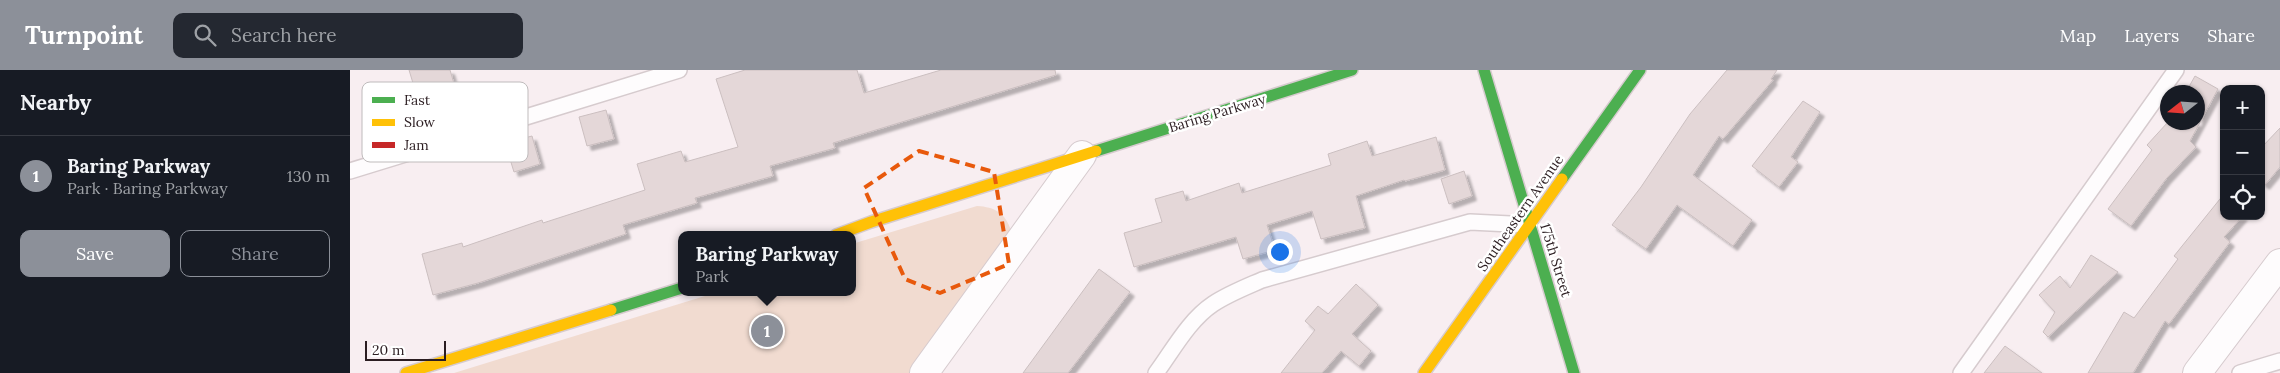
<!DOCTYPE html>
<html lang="en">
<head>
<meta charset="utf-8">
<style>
  :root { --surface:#171b24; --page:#242831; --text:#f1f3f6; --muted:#9ea1a6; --line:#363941; --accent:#8c9099 }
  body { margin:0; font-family:Lora,serif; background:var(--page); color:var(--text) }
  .controls { position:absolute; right:15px; top:15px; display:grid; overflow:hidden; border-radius:10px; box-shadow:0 1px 4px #0004 }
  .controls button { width:45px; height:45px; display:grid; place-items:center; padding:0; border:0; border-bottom:1px solid var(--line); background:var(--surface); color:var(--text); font:25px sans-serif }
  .compass { position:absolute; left:1810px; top:15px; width:45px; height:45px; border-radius:50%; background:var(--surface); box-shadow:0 1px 4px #0004; rotate:253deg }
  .scale { position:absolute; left:15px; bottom:12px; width:81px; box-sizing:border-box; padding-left:5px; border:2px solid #2b1d21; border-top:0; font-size:14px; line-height:18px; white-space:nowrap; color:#2b1d21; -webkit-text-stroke:4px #fff; paint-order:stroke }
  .you { position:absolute; left:929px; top:181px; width:18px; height:18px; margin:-12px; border:4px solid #fff; border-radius:50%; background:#1a73e8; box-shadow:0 0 0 8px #1a73e833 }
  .badge { display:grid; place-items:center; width:32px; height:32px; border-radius:50%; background:var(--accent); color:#fff; font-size:16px; font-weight:700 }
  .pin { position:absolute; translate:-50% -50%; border:2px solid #fff; box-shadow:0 1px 5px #0006 }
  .popup { position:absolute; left:328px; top:161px; width:178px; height:65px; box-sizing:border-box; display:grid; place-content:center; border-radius:10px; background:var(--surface); filter:drop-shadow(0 1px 4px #0005); font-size:16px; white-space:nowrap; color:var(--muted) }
  .popup b { font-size:19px; color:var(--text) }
  .popup::after { content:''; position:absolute; left:50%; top:100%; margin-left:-10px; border:10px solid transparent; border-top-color:var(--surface) }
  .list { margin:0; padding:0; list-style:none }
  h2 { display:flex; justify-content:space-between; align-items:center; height:65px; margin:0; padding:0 20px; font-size:21px }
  h2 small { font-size:16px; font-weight:400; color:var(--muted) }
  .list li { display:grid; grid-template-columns:32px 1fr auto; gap:15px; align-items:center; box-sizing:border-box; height:80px; padding:0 20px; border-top:1px solid var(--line) }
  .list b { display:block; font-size:19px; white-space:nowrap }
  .list p { margin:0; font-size:16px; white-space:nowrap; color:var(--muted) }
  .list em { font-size:16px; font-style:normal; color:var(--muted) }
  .actions { display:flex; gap:10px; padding:15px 20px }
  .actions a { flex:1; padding:11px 0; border:1px solid var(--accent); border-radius:10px; text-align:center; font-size:18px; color:var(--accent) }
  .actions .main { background:var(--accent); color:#fff }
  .icon { flex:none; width:28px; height:28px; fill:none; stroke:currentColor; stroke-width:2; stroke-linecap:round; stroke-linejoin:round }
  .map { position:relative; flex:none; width:1930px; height:303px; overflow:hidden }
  header { display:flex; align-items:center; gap:30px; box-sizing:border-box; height:70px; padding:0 25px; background:var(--accent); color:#fff }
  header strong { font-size:24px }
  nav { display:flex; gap:28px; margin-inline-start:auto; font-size:18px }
  .search { width:350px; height:45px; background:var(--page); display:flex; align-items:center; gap:12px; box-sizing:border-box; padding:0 18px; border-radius:10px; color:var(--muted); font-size:19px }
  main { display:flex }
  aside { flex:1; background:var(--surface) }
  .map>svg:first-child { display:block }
  .green { fill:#f1dbd0 }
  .building { fill:#e4d7d8; stroke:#cbbfc0; filter:url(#shadow) }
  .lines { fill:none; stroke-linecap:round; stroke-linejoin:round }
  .lane-casing { stroke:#d6cbce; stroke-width:18 }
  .street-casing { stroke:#d6cbce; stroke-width:30 }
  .fast-casing { stroke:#d6cbce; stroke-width:14 }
  .slow-casing { stroke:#d6cbce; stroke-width:14 }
  .lane { stroke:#fefcfd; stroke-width:15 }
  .street { stroke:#fefcfd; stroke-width:28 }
  .fast { stroke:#4caf50; stroke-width:11 }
  .slow { stroke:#ffc107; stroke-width:11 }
  .marked { fill:none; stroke:#e8590c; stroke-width:4; stroke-dasharray:10 6; stroke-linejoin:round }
  .labels { text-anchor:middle; stroke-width:5; stroke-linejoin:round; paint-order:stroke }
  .street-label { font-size:14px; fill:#2b1d21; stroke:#fff }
  .key { fill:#fff; stroke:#bfbbbc; stroke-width:1 }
  .key-label { font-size:14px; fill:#2b1d21 }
</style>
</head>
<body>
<header>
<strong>Turnpoint</strong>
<div class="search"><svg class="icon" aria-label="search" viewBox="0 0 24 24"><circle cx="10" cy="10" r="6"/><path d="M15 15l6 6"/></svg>Search here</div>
<nav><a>Map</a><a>Layers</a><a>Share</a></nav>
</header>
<main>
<aside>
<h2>Nearby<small></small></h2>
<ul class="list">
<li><span class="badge">1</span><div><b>Baring Parkway</b><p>Park · Baring Parkway</p></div><em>130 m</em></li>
</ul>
<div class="actions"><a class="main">Save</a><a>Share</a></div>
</aside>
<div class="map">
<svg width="1930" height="303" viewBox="0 0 1930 303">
  <defs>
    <filter id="shadow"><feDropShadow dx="4.5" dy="4.5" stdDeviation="1" flood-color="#0004"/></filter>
  </defs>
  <rect width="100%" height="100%" fill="#f8eef1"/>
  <path class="green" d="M627 136C645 137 655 143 661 160L564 303H104L368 222H502V174Z"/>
  <g class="building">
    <path d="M59 0H100L114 48 77 59Z"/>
    <path d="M395 0H507L514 23 591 0H705L706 5 483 73 485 78 420 96 423 106 345 128 347 133 273 155 276 164 128 213 83 225 72 184 112 173 113 177 192 150 193 153 295 120 287 94 331 81 335 92 388 77 366 9Z"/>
    <path d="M1377 0H1427L1421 9 1423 10 1373 69 1369 66 1343 105 1402 150 1383 176 1327 135 1296 179 1262 155 1291 117 1340 44Z"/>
    <path d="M1845 6 1868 19 1840 71 1846 77 1816 109 1781 156 1758 139 1802 80 1797 75 1818 52H1848V22H1836Z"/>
    <path d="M1453 31 1470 42 1441 87 1448 92 1429 117 1402 96Z"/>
    <path d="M256 40 264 69 237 76 229 47Z"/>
    <path d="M1930 58V97L1915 115 1911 112V78Z"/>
    <path d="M182 66 190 94 164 102 155 73Z"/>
    <path d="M1086 67 1095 100 1055 111 1054 110 1006 126 1015 158 971 169 962 141 917 155 925 180 893 189 886 167 784 197 774 163 812 152 805 129 833 121 836 131 889 113 892 123 981 95 978 84 1017 71 1022 86Z"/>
    <path d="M1114 101 1122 126 1099 134 1091 109Z"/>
    <path d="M1874 124V146H1893L1874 167 1880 172 1819 254 1815 251 1783 303H1738L1774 242 1784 248 1828 189 1824 186Z"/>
    <path d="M1741 185 1768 202 1698 267 1693 262 1705 242 1689 225 1710 206 1720 218Z"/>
    <path d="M749 199 780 222 718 303H673Z"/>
    <path d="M1006 214 1028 235 1002 264 1021 281 1009 296 991 281 972 303H931L965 260 955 251 968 236 978 244Z"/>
    <path d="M1655 276 1692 303H1634Z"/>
  </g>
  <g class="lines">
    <g class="lane-casing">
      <g id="lane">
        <path d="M0 101 329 0"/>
        <path d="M806 303C823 280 839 250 863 234 878 224 896 217 912 210L1120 152 1180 155"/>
        <path d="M1611 303 1826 0"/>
        <path d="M1890 303 1930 291"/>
      </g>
    </g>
    <g class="street-casing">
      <g id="street">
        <path d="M574 303 732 85"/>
        <path d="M1847 303 1930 193"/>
      </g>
    </g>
    <g class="fast-casing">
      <g id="fast">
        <path d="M1134 0 1224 303"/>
        <path d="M746 81 1002 0"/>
        <path d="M1212 109 1290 0"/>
        <path d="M261 240 332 218"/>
      </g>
    </g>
    <g class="slow-casing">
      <g id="slow">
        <path d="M486 165 521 152 746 81"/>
        <path d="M56 303 261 240"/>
        <path d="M1074 303 1212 109"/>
      </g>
    </g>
    <use href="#lane" class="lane"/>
    <use href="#street" class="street"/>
    <use href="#fast" class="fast"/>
    <use href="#slow" class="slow"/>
  </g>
  <path class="marked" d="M569 81 644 102 659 194 590 223 555 209 514 118Z"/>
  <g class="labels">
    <g class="street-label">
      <text transform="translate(867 43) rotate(-17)" y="5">Baring Parkway</text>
      <text transform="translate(1170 143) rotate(-55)" y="5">Southeastern Avenue</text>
      <text transform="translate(1206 190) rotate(73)" y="5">175th Street</text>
    </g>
  </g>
  <rect x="12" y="12" width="166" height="80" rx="8" class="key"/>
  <rect x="22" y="27" width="23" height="6" fill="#4caf50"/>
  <rect x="22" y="49" width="23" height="7" fill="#ffc107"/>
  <rect x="22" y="72" width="23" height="6" fill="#c62828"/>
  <g class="key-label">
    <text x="54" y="35">Fast</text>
    <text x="54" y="57">Slow</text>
    <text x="54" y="80">Jam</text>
  </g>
</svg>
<div class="controls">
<button>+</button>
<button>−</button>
<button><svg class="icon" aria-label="locate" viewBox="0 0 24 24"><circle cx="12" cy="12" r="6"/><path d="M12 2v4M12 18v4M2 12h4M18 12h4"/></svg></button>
</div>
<svg class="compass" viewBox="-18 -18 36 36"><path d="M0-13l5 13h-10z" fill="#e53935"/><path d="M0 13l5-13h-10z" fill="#9ea1a6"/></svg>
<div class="scale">20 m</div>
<div class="you"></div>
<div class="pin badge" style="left:417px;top:261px">1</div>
<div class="popup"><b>Baring Parkway</b>Park</div>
</div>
</main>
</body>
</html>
